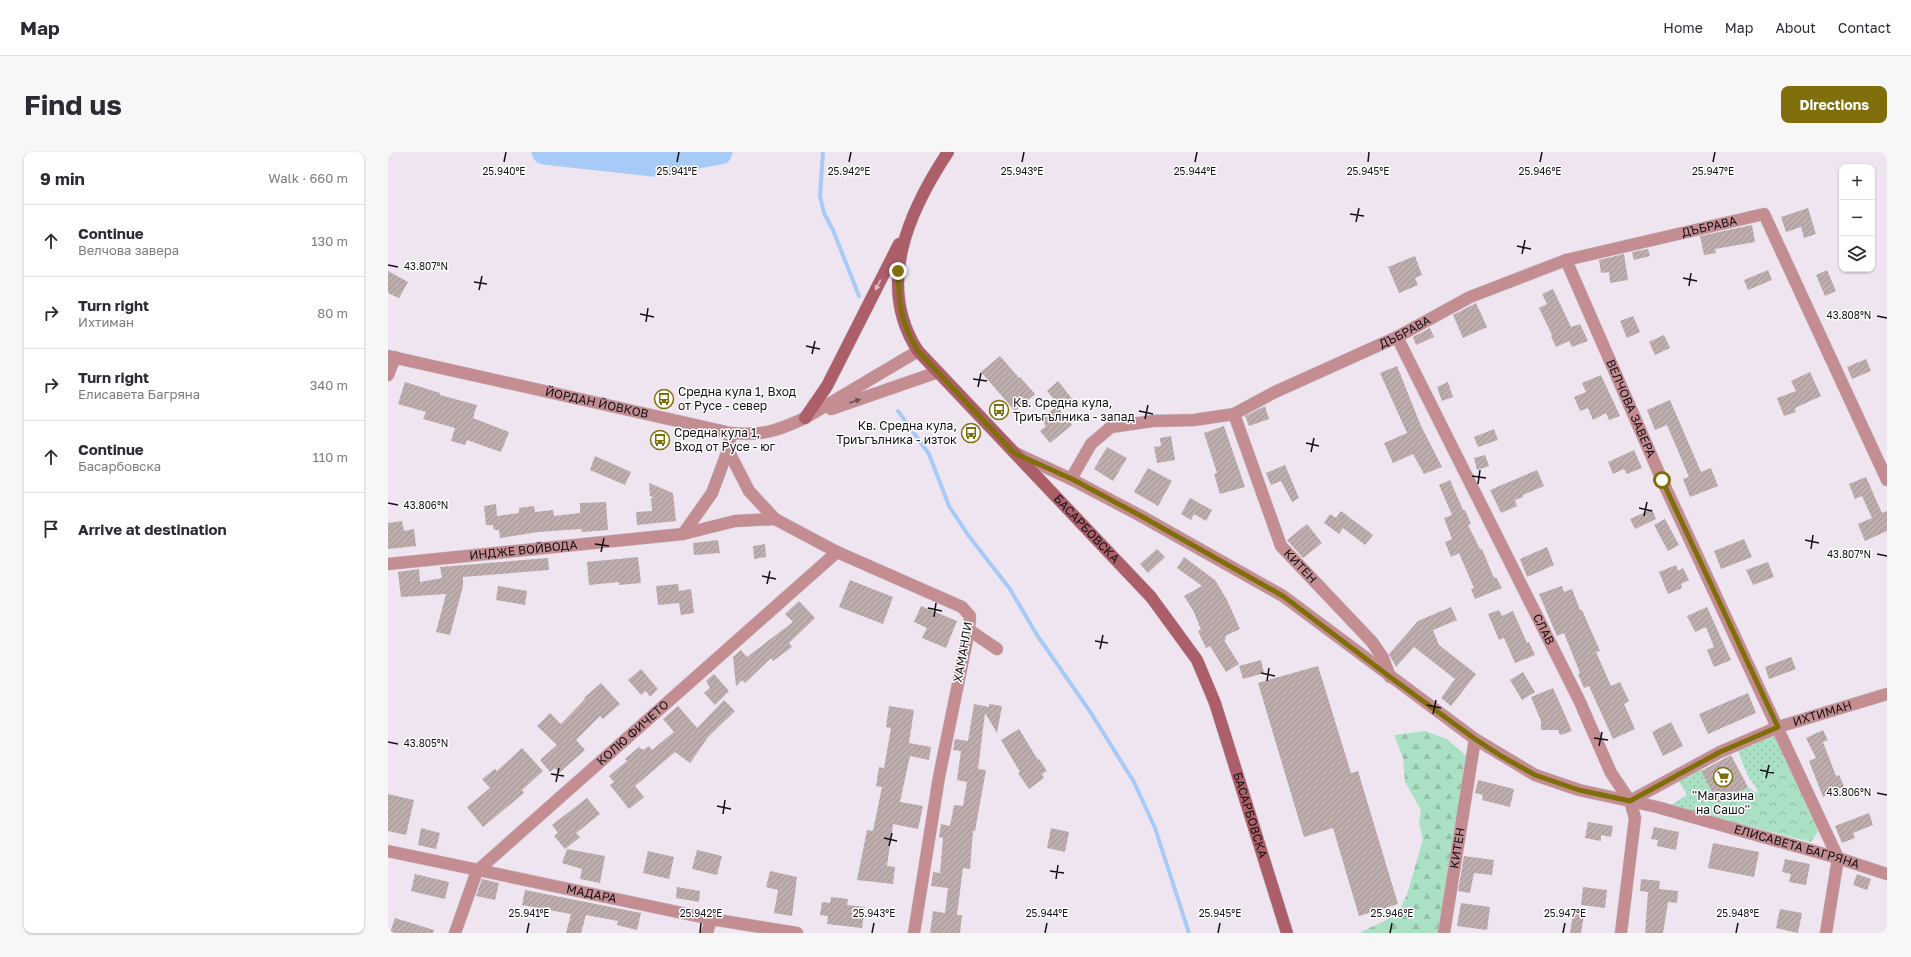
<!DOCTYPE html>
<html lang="en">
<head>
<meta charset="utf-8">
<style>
  :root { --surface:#fff; --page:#f7f7f7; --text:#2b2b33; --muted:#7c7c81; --line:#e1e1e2; --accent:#806e0b }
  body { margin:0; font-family:"Golos Text",sans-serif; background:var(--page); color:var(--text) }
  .controls { position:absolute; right:12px; top:12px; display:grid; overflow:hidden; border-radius:8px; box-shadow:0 1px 3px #0004 }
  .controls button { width:36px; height:36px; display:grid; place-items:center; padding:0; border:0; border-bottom:1px solid var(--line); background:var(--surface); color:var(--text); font:20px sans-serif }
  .stop { position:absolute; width:12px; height:12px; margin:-9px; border:3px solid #806e0b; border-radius:50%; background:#fff }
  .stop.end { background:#806e0b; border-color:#fff; box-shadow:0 1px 4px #0008 }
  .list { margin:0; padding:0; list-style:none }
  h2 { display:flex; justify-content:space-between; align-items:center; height:52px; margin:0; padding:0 16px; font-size:17px }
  h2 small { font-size:13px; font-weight:400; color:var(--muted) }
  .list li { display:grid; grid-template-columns:26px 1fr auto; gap:12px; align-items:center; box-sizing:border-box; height:72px; padding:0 16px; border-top:1px solid var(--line) }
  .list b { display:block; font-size:15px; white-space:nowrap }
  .list p { margin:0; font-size:13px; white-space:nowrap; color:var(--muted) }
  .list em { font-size:13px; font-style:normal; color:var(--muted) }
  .icon { flex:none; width:22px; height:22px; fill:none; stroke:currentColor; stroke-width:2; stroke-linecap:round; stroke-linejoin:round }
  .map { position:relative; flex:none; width:1499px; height:781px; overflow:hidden; border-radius:8px }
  header { display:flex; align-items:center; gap:24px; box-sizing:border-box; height:56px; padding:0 20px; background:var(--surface); border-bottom:1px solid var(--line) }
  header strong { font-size:19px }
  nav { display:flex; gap:22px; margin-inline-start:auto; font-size:14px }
  .intro { display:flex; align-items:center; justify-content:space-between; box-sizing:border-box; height:96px; padding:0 24px }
  h1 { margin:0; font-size:28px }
  .button { padding:10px 18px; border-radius:8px; background:var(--accent); color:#fff; font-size:14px; font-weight:700 }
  main { display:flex; gap:24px; padding:0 24px }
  aside { flex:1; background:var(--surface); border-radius:8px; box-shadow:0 1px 3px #0004 }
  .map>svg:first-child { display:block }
  .grass { fill:url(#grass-dots) }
  .forest { fill:url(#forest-firs) }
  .park { fill:url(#park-crowns) }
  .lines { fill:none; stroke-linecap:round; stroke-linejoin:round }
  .stream { stroke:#a7caf6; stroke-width:4 }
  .river { stroke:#a7caf6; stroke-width:25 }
  .building { fill:url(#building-hatch) }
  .street-casing { stroke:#cbc3ce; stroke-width:13 }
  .secondary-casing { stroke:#cbc3ce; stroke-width:13 }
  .street { stroke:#c48d92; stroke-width:12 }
  .secondary { stroke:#ad5f69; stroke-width:12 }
  .oneway { fill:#debfc3 }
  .oneway2 { fill:#6c4f54 }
  .route { stroke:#806e0b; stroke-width:5 }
  .ticks { fill:none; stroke:#141115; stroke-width:1.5 }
  .labels { text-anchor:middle; stroke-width:3; stroke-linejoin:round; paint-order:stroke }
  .street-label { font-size:12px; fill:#141115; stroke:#fff }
  .poi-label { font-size:12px; fill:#141115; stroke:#fff; text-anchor:start }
  .ticks-label { font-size:10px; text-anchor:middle; fill:#141115; stroke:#fff; stroke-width:3; stroke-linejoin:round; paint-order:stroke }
</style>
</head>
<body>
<header>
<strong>Map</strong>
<nav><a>Home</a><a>Map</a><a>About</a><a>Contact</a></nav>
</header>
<div class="intro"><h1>Find us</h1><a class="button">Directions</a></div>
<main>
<aside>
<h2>9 min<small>Walk · 660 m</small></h2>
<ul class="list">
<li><svg class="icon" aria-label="ahead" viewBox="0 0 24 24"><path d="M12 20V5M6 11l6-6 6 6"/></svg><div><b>Continue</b><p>Велчова завера</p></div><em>130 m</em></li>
<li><svg class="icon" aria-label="right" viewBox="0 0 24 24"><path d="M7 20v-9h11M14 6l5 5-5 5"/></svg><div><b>Turn right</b><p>Ихтиман</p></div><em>80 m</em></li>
<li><svg class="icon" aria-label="right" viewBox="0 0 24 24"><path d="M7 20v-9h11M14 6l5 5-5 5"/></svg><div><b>Turn right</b><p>Елисавета Багряна</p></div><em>340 m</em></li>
<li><svg class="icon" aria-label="ahead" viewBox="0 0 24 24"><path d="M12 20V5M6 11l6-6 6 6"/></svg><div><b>Continue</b><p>Басарбовска</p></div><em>110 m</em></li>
<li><svg class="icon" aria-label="arrive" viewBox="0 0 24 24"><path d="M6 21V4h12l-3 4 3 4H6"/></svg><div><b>Arrive at destination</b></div></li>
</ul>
</aside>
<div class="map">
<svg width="1499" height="781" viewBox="0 0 1499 781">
  <defs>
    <pattern id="grass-dots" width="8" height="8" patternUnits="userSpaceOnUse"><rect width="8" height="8" fill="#aae0c3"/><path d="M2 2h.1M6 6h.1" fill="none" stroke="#91bfa7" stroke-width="1.8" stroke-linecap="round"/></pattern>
    <pattern id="forest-firs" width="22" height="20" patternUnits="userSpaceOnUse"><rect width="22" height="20" fill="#aae0c3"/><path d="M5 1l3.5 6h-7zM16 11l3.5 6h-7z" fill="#91bfa7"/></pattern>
    <pattern id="park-crowns" width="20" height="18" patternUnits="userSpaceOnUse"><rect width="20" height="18" fill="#aae0c3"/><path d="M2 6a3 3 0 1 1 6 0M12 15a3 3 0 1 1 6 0" fill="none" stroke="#91bfa7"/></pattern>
    <pattern id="building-hatch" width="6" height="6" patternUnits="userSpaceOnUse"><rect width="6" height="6" fill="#bdadac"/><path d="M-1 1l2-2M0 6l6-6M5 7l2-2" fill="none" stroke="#a29493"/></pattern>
  </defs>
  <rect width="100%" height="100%" fill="#eee5f1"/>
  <g class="grass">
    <path d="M1385 580 1398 607 1381 630 1374 634 1370 639 1359 622 1349 596Z"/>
    <path d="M1311 614 1330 651 1321 664 1282 654 1299 643 1289 626Z"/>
  </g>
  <path class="forest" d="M1037 579 1059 587 1084 609 1057 781H971L1009 763 1019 743 1035 687 1031 671 1033 658 1017 630 1015 606 1006 583Z"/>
  <path class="park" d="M1398 607 1427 668 1430 680 1423 690 1321 664 1330 651 1360 635 1368 641 1374 634 1381 630Z"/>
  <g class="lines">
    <g class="stream">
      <path d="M435 0 432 44 436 61 445 78 471 144"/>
      <path d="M510 259 541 302 561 354 580 383 622 437 649 483 701 558 746 630 767 676 801 781"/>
    </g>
    <path class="river" d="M156 0 265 12 332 0"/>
  </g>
  <g class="building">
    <path d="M1420 56 1428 82 1416 86 1413 75 1398 80 1393 65Z"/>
    <path d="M1364 73 1367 90 1327 97 1328 101 1316 103 1312 84Z"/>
    <path d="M1260 97 1262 104 1246 108 1244 100Z"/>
    <path d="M1236 102 1240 128 1222 131 1221 120 1213 121 1211 108Z"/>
    <path d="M1027 104 1034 123 1027 126 1030 133 1011 141 1000 115Z"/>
    <path d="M1380 118 1384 128 1360 138 1356 128Z"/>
    <path d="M1439 118 1448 139 1437 144 1428 123Z"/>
    <path d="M0 119 20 130 11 146 0 141Z"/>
    <path d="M1165 137 1183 175 1192 172 1200 189 1184 195 1181 189 1168 195 1163 184 1164 183 1151 156 1159 152 1154 142Z"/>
    <path d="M1088 151 1099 175 1075 186 1065 163Z"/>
    <path d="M1245 164 1252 180 1239 186 1232 169Z"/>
    <path d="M1042 176 1046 185 1028 193 1025 185Z"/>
    <path d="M1276 183 1282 196 1267 203 1261 190Z"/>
    <path d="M612 204 631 226 632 225 647 242 627 259 593 220Z"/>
    <path d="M1478 207 1483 219 1464 227 1459 215Z"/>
    <path d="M1009 214 1033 274 1054 315 1036 322 1025 302 1005 311 996 291 1019 281 992 221Z"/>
    <path d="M1422 220 1433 244 1407 256 1408 260 1396 264 1389 246 1408 239 1403 229Z"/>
    <path d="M1213 223 1232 264 1221 268 1218 261 1205 268 1200 256 1192 259 1186 245 1198 240 1194 231Z"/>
    <path d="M670 229 685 248 674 257 659 239Z"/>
    <path d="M17 230 52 241V243L89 253 85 266 121 280 113 300 79 288 77 293 63 289 67 276 35 267 38 260 10 252Z"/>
    <path d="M1060 230 1065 245 1054 249 1049 235Z"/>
    <path d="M1282 248 1313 320 1323 316 1330 334 1302 345 1295 327 1301 325 1279 273 1267 278 1259 258Z"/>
    <path d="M669 254 684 273 662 291 652 279 658 274 653 267Z"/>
    <path d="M877 254 881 267 861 274 857 264Z"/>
    <path d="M836 274 857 335 832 342 826 322 829 321 816 281Z"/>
    <path d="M1106 277 1110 288 1090 295 1086 285Z"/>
    <path d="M783 284 787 308 769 311 766 295 773 294 772 286Z"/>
    <path d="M719 295 739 306 725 329 706 317Z"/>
    <path d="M1246 298 1254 316 1239 322 1236 317 1225 322 1220 310Z"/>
    <path d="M1097 303 1101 314 1089 318 1086 306Z"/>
    <path d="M207 304 243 320 237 333 202 318Z"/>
    <path d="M897 313 911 346 904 350 893 329 883 333 878 321Z"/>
    <path d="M760 316 784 329 770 354 746 340Z"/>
    <path d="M1149 318 1156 334 1135 343V345L1127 348 1129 354 1113 361 1102 338Z"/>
    <path d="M1478 325 1494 361 1499 359V379L1477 389 1470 372 1484 366 1474 344 1467 347 1461 332Z"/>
    <path d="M1062 328 1075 358H1077L1083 372 1080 373 1092 397H1094L1106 426 1108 425 1114 436 1087 447 1083 437 1086 436 1071 401 1063 405 1057 390 1064 387 1056 366 1064 363 1051 333Z"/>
    <path d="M261 331 285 341 288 369 249 373 248 360 264 359 263 346H267L262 344Z"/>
    <path d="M802 346 824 358 818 369 806 362 803 368 793 362Z"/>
    <path d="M218 350 220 378 194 380 193 377 150 380 112 386 111 378H106L105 373H98L96 354 108 352 109 364 131 361V356L146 354 147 360 165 358 166 364 192 361V351Z"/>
    <path d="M1264 357 1268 367 1247 377 1242 367Z"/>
    <path d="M953 359 985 383 977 393 955 376 951 382 936 371 942 362 948 366Z"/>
    <path d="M1277 367 1291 393 1280 399 1266 373Z"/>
    <path d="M14 369 16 379 26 377 28 394 0 397V371Z"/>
    <path d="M919 372 934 391 915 406 899 388Z"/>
    <path d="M1356 387 1364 405 1333 417 1326 399Z"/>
    <path d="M330 388 332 401 306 403 305 391Z"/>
    <path d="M377 392 378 405 366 407 365 394Z"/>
    <path d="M1159 395 1166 413 1139 425 1132 407Z"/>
    <path d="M769 397 777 405 760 421 752 412Z"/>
    <path d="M250 405 253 431 231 433V430L201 433 199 410Z"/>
    <path d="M796 405 827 428 839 448 852 477 837 484 838 487 836 488 851 512 838 520 822 494 818 496 810 479 813 478 806 460 796 444 814 434 789 416Z"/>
    <path d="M160 406 161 418 75 425V434L62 483 48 480 58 442 13 445 10 420 31 417 32 430 54 426 52 415Z"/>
    <path d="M1380 410 1386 425 1365 433 1358 418Z"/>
    <path d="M1288 413 1290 419 1295 416 1301 428 1293 432 1294 436 1280 442 1271 420Z"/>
    <path d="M462 428 505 445 495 472 451 455Z"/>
    <path d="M290 432 291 439 303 437 306 461 293 463 291 451 270 453 268 434Z"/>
    <path d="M110 434 139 439 137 453 108 448Z"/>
    <path d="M1174 434 1176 440 1184 437 1192 458H1194L1212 499 1208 500 1223 534 1232 530 1241 549 1236 552 1247 577 1225 587 1201 534 1196 536 1190 522 1192 521 1176 481 1169 484 1151 442Z"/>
    <path d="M411 449 427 466 401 491 404 495 385 509 383 506 357 531 354 528 348 534 345 505 353 498 359 505 405 470 397 462Z"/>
    <path d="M533 454 569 469 558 496 534 486 539 476 526 470Z"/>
    <path d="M1063 455 1069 468 1045 478 1051 493 1088 522 1063 554 1053 546 1067 527 1026 495 1008 515 1001 502 1030 469Z"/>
    <path d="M1319 455 1343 508 1326 515 1319 498 1326 495 1318 475 1307 480 1299 464Z"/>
    <path d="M1111 458 1114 464 1125 459 1139 491 1141 490 1147 503 1127 511 1116 486 1111 488 1100 462Z"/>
    <path d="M1403 505 1408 517 1381 527 1377 515Z"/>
    <path d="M873 508 876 521 855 527 851 514Z"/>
    <path d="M930 514 963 621 970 619 1010 752 971 764 945 676 916 685 870 531Z"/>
    <path d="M253 517 270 537 262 545 258 539 253 543 240 528Z"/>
    <path d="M1135 520 1147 540 1134 548 1122 528Z"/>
    <path d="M326 522 341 539 327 553 316 541 322 536 318 529Z"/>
    <path d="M213 531 232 552 215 567 212 564 188 588 197 598 171 621 167 616 162 620 152 608 169 593 149 574 162 561 173 572 197 547 196 546Z"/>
    <path d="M1165 536 1184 579 1172 583 1170 578H1153V569L1143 545Z"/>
    <path d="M1360 541 1368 561 1320 582 1311 562Z"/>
    <path d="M336 548 347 559 320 585 302 611 287 600 247 634 256 645 241 657 222 633 226 630 221 624 239 609 237 607 251 595 255 598 261 594 264 598 286 580 275 567 290 554 309 576Z"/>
    <path d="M586 552 601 555V552L614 554 609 581 597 561 590 617 598 618 587 679H585L582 717 575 716 569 763H574L572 781H542L545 759 557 761 560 736 543 734 545 720 552 721 555 686 551 685 553 672 562 674 566 653 575 654 579 630 569 628 573 599 565 598 567 587 580 589Z"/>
    <path d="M501 554 526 558 521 591 543 595 541 608 522 604 512 650 535 654 530 677 505 672 499 714 507 715 505 732 469 728 479 678 485 679 494 635 488 634 491 615 496 616 503 576 498 575Z"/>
    <path d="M1283 570 1295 594 1275 604 1264 580Z"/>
    <path d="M631 577 650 608 651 607 659 619 654 622 656 626 641 637 630 621 632 620 613 588Z"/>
    <path d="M1435 578 1440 588 1435 590 1448 624 1451 623 1456 634 1435 645 1421 609 1428 606 1418 586Z"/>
    <path d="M134 596 155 619 134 638 136 641 95 675 79 655 102 636 94 627 107 617 109 619Z"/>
    <path d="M1343 603 1360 635 1330 651 1313 619Z"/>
    <path d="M1090 628 1126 637 1122 655 1094 648 1095 643 1087 641Z"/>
    <path d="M0 642 26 648 18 683 0 679Z"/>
    <path d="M199 646 212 662 188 681 192 685 177 697 166 684 170 681 164 673Z"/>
    <path d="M1481 661 1485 673 1465 681 1467 686 1454 691 1447 674Z"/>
    <path d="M1200 670 1225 674 1223 685 1213 683V689L1197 686Z"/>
    <path d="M1266 675 1291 680 1288 698 1269 694 1270 688 1263 687Z"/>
    <path d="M33 676 52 681 48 697 30 693Z"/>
    <path d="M663 676 681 680 677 700 659 696Z"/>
    <path d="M1325 691 1371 700 1366 725 1320 716Z"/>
    <path d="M179 697 217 704 212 731 192 727 194 717 174 711Z"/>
    <path d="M309 698 334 704 329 723 304 717Z"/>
    <path d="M260 699 286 705 281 727 255 721Z"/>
    <path d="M1076 704 1106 708 1104 723 1086 721 1082 741 1070 739Z"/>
    <path d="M1397 707 1422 712 1418 733 1401 730 1403 722 1394 720Z"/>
    <path d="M382 719 409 725 404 764 386 761 390 738 378 735Z"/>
    <path d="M27 722 61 730 57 747 23 739Z"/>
    <path d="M1469 722 1483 727 1479 738 1465 733Z"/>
    <path d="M94 727 111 731 107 748 88 744Z"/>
    <path d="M1253 727 1272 729 1271 737 1290 739 1289 751 1280 750 1275 781H1257L1260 740 1252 739Z"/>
    <path d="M289 735 312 739 311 750 288 746Z"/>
    <path d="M1195 735 1219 738 1217 756 1193 753Z"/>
    <path d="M137 738 253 761 249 778 229 773 230 769 198 763 193 781H178L183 762 134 753Z"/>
    <path d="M443 745 460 747 459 753 477 755 474 776 439 772 440 764 432 763 434 750 442 751Z"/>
    <path d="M1073 751 1102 755 1099 778 1069 774Z"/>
    <path d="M1392 757 1414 761 1410 781 1388 776Z"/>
    <path d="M1185 761 1196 763 1193 781H1182Z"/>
    <path d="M7 766 46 778 45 781H2Z"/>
  </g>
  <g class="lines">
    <g class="street-casing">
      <g id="street">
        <path id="s1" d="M1178 108 1274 328 1450 706 1438 781"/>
        <path id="s2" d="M1009 185 1192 550 1223 621 1242 649 1247 666 1233 781"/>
        <path id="s3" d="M0 204 343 281C374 284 389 279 417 266L530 199"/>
        <path d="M0 223 7 205"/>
        <path d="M443 257 550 220"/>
        <path id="s4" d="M846 262 893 394 984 490 995 506 1002 525"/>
        <path d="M343 281 340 298 361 339 387 367 449 400 574 455 582 464 581 478 551 625 526 781"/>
        <path id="s5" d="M627 301 683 327 753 364 895 444 1087 587 1147 623 1191 638 1269 655 1450 706 1499 722"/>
        <path id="s6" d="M683 327 703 292 723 275 765 269 806 268 846 262 887 240 1009 185 1082 145 1178 108 1376 62 1499 328"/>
        <path d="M295 382 347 369 387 367"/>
        <path id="s7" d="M0 412 295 382 324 341 340 298"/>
        <path d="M581 478 609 497"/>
        <path id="s8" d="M1242 649 1332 600 1390 575 1499 542"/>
        <path id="s9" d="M0 699 323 767 409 781"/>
        <path id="s10" d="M67 781 89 719 449 400"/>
        <path d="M319 781 323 767"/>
        <path id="s11" d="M1056 781 1087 587"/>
      </g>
    </g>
    <g class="secondary-casing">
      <g id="secondary">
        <path id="s12" d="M560 0C521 59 487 133 530 199L763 445 809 508 827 551 899 781"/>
        <path d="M417 266 439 234 511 92"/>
      </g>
    </g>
    <use href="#street" class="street"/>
    <use href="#secondary" class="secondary"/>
  </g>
  <defs><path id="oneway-solid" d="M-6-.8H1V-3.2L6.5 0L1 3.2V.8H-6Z"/></defs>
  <use class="oneway" href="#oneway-solid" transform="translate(490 133) rotate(117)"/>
  <use class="oneway2" href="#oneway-solid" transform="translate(467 249) rotate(-19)"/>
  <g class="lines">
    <path class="route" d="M510 119C511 152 512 170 530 199L626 301 684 327 753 364 895 444 1002 525 1087 587 1113 604 1147 623 1191 638 1242 649 1332 600 1390 575 1274 328"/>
  </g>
  <path class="ticks" d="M116 10 118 0M289 10 291 0M461 10 463 0M634 10 636 0M807 10 809 0M980 10 981 0M1152 10 1154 0M1325 10 1327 0M962 62 976 64M968 70 971 56M1129 94 1143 97M1134 102 1137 88M0 113 10 115M1295 126 1309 129M86 130 99 132M1301 134 1303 121M91 138 94 124M252 162 266 165M1489 164 1499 166M258 170 260 156M418 194 432 197M424 202 427 189M585 227 599 229M590 235 593 221M751 259 765 262M757 267 760 253M918 291 931 294M923 300 926 286M1084 324 1098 326M1090 332 1092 318M0 351 10 353M1251 356 1264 359M1256 364 1259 350M1417 388 1431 391M207 392 221 394M1423 397 1425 383M213 400 216 386M1489 402 1499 404M374 424 388 427M379 432 382 419M540 456 554 459M546 465 548 451M707 489 720 491M712 497 715 483M873 521 887 524M879 529 881 516M1039 553 1053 556M1045 562 1048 548M1206 586 1220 588M0 590 10 592M1211 594 1214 580M1372 618 1386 621M163 622 176 624M1378 626 1381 613M168 630 171 616M1489 641 1499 643M329 654 343 657M335 662 337 648M496 686 509 689M501 694 504 681M662 719 676 721M668 727 670 713M139 781 141 771M312 781 313 771M484 781 486 771M657 781 659 771M830 781 832 771M1002 781 1004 771M1175 781 1177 771M1348 781 1350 771"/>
  <defs>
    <g id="bus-ring" transform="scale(1)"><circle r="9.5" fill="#fff" stroke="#806e0b" stroke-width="1.5"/><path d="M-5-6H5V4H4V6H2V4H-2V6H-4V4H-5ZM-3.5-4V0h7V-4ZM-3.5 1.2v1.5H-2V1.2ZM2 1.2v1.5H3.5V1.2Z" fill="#806e0b"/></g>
    <g id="supermarket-ring" transform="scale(1)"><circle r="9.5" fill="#fff" stroke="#806e0b" stroke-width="1.5"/><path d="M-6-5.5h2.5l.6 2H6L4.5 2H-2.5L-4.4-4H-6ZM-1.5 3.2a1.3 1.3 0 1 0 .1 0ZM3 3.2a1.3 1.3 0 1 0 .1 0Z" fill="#806e0b"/></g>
  </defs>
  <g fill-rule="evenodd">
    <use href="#bus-ring" x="276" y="247"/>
    <use href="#bus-ring" x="611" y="258"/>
    <use href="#bus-ring" x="583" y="281"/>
    <use href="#bus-ring" x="272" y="288"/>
    <use href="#supermarket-ring" x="1335" y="625"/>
  </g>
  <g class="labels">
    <g class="street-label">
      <text dy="4" stroke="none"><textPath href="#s6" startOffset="704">ДЪБРАВА</textPath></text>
      <text dy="4" stroke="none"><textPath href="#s6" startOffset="380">ДЪБРАВА</textPath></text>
      <text dy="4" stroke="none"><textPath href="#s3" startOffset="214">ЙОРДАН ЙОВКОВ</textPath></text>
      <text dy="4" stroke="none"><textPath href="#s1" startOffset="162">ВЕЛЧОВА ЗАВЕРА</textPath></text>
      <text dy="4" stroke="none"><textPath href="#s12" startOffset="459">БАСАРБОВСКА</textPath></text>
      <text dy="4" stroke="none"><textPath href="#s7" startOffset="136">ИНДЖЕ ВОЙВОДА</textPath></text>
      <text dy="4" stroke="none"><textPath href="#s4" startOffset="168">КИТЕН</textPath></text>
      <text dy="4" stroke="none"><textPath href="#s2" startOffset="327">СЛАВ</textPath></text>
      <text transform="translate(575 500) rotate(-80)" y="4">ХАМАНЛИ</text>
      <text dy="4" stroke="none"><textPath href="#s8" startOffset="212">ИХТИМАН</textPath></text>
      <text dy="4" stroke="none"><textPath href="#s10" startOffset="274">КОЛЮ ФИЧЕТО</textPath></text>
      <text dy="4" stroke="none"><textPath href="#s12" startOffset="795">БАСАРБОВСКА</textPath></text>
      <text dy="4" stroke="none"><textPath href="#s5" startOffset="885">ЕЛИСАВЕТА БАГРЯНА</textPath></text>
      <text dy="4" stroke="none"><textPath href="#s11" startOffset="86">КИТЕН</textPath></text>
      <text dy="4" stroke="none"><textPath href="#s9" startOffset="208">МАДАРА</textPath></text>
    </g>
    <g class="poi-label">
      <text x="290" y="244">Средна кула 1, Вход<tspan x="290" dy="14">от Русе - север</tspan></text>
      <text x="625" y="255">Кв. Средна кула,<tspan x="625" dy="14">Триъгълника - запад</tspan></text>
      <text x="569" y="278" text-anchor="end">Кв. Средна кула,<tspan x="569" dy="14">Триъгълника - изток</tspan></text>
      <text x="286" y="285">Средна кула 1,<tspan x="286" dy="14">Вход от Русе - юг</tspan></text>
      <text x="1335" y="648" text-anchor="middle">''Магазина<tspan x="1335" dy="14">на Сашо''</tspan></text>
    </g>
  </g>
  <g class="ticks-label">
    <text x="116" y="23">25.940°E</text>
    <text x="1152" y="23">25.946°E</text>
    <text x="289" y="23">25.941°E</text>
    <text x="461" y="23">25.942°E</text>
    <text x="634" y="23">25.943°E</text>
    <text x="807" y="23">25.944°E</text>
    <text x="980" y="23">25.945°E</text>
    <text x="1325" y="23">25.947°E</text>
    <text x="38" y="118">43.807°N</text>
    <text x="1461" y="167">43.808°N</text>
    <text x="38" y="357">43.806°N</text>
    <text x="1461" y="406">43.807°N</text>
    <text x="38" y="595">43.805°N</text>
    <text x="1461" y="644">43.806°N</text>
    <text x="141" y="765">25.941°E</text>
    <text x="313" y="765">25.942°E</text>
    <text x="486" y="765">25.943°E</text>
    <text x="659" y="765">25.944°E</text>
    <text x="832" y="765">25.945°E</text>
    <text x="1004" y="765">25.946°E</text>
    <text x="1177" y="765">25.947°E</text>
    <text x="1350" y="765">25.948°E</text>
  </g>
</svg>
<div class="controls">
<button>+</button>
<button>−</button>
<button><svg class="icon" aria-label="layers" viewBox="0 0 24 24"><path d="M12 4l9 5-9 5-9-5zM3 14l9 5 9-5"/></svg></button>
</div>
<div class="stop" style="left:1274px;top:328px"></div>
<div class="stop end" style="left:510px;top:119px"></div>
</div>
</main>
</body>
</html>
